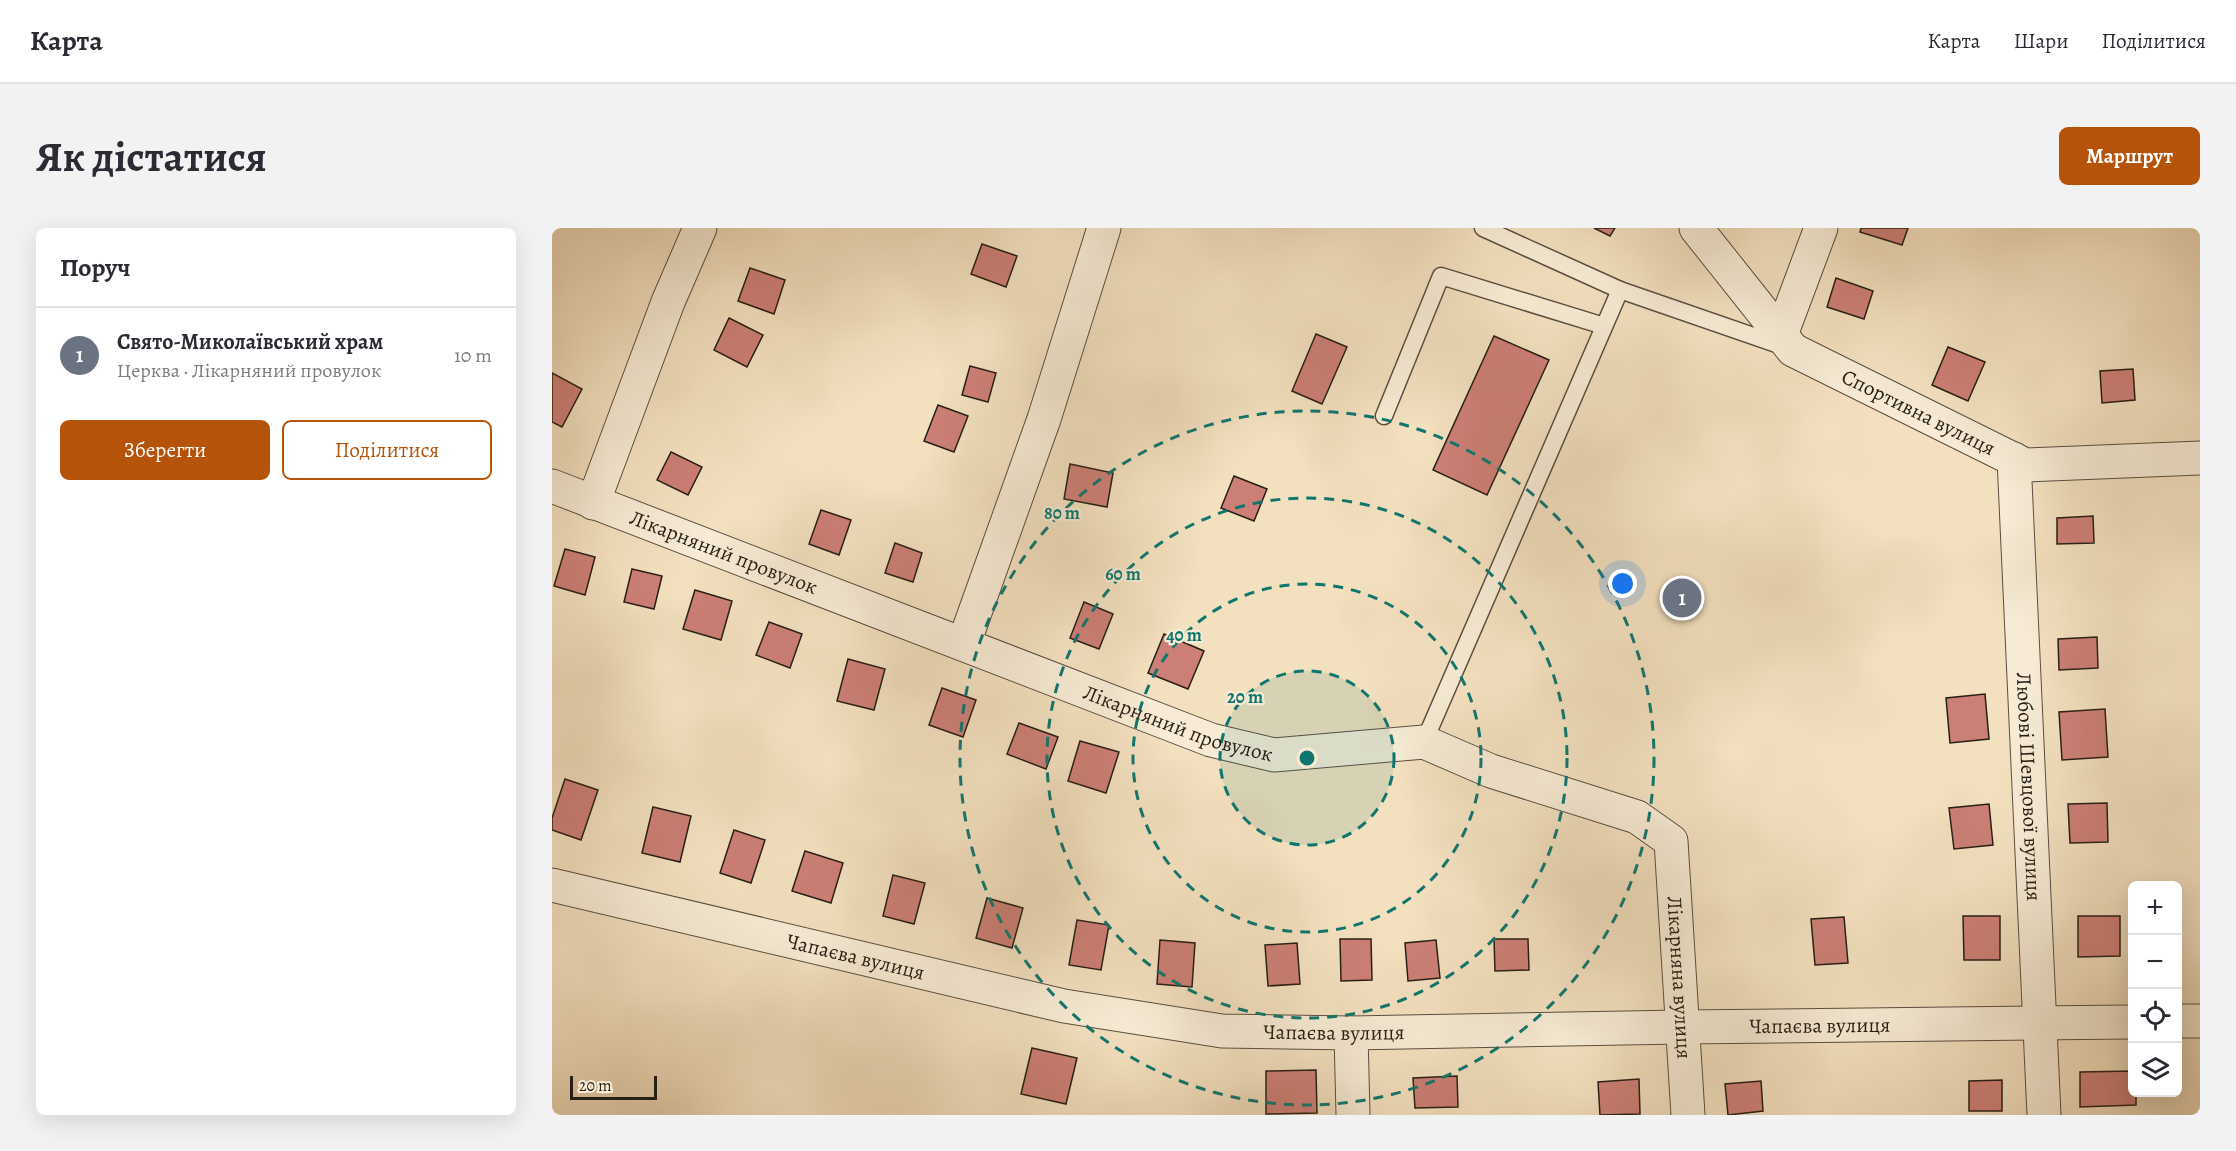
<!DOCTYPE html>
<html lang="uk">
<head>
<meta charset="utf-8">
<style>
  :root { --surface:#fff; --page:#f2f2f3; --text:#2b2b33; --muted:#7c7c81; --line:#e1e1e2; --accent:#b45309 }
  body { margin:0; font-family:Alegreya,serif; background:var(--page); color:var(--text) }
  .controls { position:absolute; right:18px; bottom:18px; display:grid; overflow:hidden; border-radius:9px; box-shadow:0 6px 24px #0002 }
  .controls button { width:54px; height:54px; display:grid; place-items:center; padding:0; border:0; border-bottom:2px solid var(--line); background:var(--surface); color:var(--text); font:30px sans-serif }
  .scale { position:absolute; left:18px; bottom:15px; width:87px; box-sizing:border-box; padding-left:6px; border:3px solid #271e16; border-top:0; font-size:16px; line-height:21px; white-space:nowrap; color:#271e16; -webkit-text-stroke:4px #f7ebd5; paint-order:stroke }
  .you { position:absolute; left:1071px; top:356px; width:21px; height:21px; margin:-15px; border:4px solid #fff; border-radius:50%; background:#1a73e8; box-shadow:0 0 0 9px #1a73e833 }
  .badge { display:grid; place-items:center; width:39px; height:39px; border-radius:50%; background:var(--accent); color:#fff; font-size:20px; font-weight:700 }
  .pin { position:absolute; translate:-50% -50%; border:3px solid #fff; box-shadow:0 2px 6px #0006 }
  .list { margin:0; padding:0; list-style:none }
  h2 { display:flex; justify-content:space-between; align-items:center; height:78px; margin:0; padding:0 24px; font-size:26px }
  h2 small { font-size:20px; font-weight:400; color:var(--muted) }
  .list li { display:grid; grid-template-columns:39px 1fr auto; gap:18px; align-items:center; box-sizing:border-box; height:96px; padding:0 24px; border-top:2px solid var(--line) }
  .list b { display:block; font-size:22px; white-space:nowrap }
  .list p { margin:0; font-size:20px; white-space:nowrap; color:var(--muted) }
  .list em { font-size:20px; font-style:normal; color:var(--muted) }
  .actions { display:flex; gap:12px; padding:18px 24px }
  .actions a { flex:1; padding:14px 0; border:2px solid var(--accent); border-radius:9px; text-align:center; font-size:21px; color:var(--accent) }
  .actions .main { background:var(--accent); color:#fff }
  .icon { flex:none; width:33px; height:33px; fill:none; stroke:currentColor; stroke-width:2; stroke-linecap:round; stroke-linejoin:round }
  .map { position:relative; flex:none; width:1648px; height:887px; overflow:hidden; border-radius:9px }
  header { display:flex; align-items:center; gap:36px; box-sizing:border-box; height:84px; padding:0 30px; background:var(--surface); border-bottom:2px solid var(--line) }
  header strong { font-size:28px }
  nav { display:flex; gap:33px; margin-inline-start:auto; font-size:21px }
  .intro { display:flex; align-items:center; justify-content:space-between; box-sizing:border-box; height:144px; padding:0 36px }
  h1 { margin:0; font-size:42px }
  .button { padding:15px 27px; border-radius:9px; background:var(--accent); color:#fff; font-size:21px; font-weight:700 }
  main { display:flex; gap:36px; padding:0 36px }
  aside { flex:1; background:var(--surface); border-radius:9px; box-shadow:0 6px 24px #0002 }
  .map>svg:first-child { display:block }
  .building { fill:#cc7f76; stroke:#271e16; stroke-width:1.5 }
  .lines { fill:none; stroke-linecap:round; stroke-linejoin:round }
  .lane-casing { stroke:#5a4e40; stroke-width:19 }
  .street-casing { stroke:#5a4e40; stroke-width:35 }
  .lane { stroke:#f7ebd5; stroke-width:16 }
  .street { stroke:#f7ebd5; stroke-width:33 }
  .ring { fill:none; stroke:#0f766e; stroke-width:3; stroke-dasharray:10 8 }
  .labels { text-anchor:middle; stroke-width:4.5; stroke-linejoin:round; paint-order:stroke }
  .street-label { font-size:21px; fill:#271e16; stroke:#f7ebd5 }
  .centre { fill:#0f766e; stroke:#f7ebd5; stroke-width:3 }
  .ring-label { font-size:18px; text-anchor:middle; font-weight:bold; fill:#0f766e; stroke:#f7ebd5; stroke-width:4.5; stroke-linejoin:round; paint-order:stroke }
</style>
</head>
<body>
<header>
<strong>Карта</strong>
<nav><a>Карта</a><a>Шари</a><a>Поділитися</a></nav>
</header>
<div class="intro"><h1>Як дістатися</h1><a class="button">Маршрут</a></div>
<main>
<aside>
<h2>Поруч<small></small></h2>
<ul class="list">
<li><span class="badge" style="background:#6b7280">1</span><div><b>Свято-Миколаївський храм</b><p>Церква · Лікарняний провулок</p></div><em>10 m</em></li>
</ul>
<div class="actions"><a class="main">Зберегти</a><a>Поділитися</a></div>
</aside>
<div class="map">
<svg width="1648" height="887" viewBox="0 0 1648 887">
  <rect width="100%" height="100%" fill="#f3e0bf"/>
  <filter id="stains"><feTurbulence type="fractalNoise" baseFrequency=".00333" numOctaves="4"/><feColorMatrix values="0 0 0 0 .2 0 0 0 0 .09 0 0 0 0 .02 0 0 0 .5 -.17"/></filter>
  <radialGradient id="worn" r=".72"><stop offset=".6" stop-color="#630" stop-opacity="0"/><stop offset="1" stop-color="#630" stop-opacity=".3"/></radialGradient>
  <g class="building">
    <path d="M1042 0H1063L1058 8Z"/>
    <path d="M1309 0H1356L1350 17 1308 4Z"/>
    <path d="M430 16 465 28 454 59 419 46Z"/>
    <path d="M198 40 233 52 222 86 186 73Z"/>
    <path d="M1284 50 1321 63 1312 91 1275 79Z"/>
    <path d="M177 90 211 107 195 139 162 122Z"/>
    <path d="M764 106 795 119 770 176 740 163Z"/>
    <path d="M942 108 997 132 935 267 881 242Z"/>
    <path d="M1396 119 1433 134 1416 173 1380 157Z"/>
    <path d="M418 138 444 145 436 174 410 167Z"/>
    <path d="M1581 141 1583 172 1550 175 1548 143Z"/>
    <path d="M0 145 30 161 10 199 0 194Z"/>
    <path d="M386 177 416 188 402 224 372 213Z"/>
    <path d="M119 224 150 239 136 267 105 252Z"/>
    <path d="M518 236 561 245 555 279 512 271Z"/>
    <path d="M682 248 715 261 702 293 669 280Z"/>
    <path d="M269 282 299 292 287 327 257 316Z"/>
    <path d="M1541 288 1542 315 1505 316V290Z"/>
    <path d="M343 315 370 325 361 354 333 345Z"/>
    <path d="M13 321 43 329 33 367 2 358Z"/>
    <path d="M80 341 110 348 102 381 72 374Z"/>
    <path d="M143 362 180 373 169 412 131 401Z"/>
    <path d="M532 374 561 386 547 421 518 410Z"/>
    <path d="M217 394 250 406 238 440 204 427Z"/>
    <path d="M612 406 652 423 636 461 596 445Z"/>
    <path d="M1545 409 1546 440 1507 442 1506 411Z"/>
    <path d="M296 431 333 441 322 482 285 473Z"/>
    <path d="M390 460 424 472 411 509 377 497Z"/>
    <path d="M1433 466 1437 511 1398 515 1394 470Z"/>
    <path d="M1553 481 1556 529 1510 532 1507 484Z"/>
    <path d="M467 495 506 509 494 541 455 526Z"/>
    <path d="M528 513 567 524 554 565 516 553Z"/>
    <path d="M13 551 46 562 29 612 0 602V590Z"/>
    <path d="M1555 575 1556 614 1518 615 1516 576Z"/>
    <path d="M1437 576 1441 617 1402 621 1397 580Z"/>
    <path d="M101 579 139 588 128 634 90 625Z"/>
    <path d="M182 602 213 612 199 655 168 645Z"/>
    <path d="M253 623 291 635 279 675 240 663Z"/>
    <path d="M341 647 373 655 362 696 331 688Z"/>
    <path d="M435 670 471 680 460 720 424 710Z"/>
    <path d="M1411 688H1448V732H1412Z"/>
    <path d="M1526 688H1568V728L1526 729Z"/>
    <path d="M1292 689 1296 735 1263 737 1259 691Z"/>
    <path d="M525 692 557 697 549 742 517 737Z"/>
    <path d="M788 711H819L820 752 789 753Z"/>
    <path d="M942 711H976L977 742 943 743Z"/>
    <path d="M608 712 643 715 640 759 605 756Z"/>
    <path d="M884 712 888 750 856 753 853 715Z"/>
    <path d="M745 715 748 756 716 758 713 717Z"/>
    <path d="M480 820 525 830 514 876 469 866Z"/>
    <path d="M764 842 765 885 714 886V843Z"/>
    <path d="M1580 843V864H1584V877L1528 879V844Z"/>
    <path d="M905 848 906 879 863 880 861 850Z"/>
    <path d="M1087 851 1088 886 1048 887 1046 854Z"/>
    <path d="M1450 852V883H1417V853Z"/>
    <path d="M1209 853 1211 883 1176 887 1173 856Z"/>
  </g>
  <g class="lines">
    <g class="lane-casing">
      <g id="lane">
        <path d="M931 0 1068 62"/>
        <path d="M832 188 889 48 1052 98"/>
        <path d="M872 514 1068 62 1233 119"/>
      </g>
    </g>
    <g class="street-casing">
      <g id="street">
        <path id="s1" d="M1144 0 1241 122 1473 237 1648 230"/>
        <path d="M1229 107 1269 0"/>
        <path id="s2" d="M1462 231 1492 887"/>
        <path id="s3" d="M0 258 659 512 722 527 872 514 939 543 1085 589 1119 613 1136 887"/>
        <path d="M41 275 116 74 148 0"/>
        <path d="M412 415 492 191 552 0"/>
        <path id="s4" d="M0 657 512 778 670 803 799 805 1130 799 1580 794"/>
        <path d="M1626 793H1648"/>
        <path d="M799 805 801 887"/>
      </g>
    </g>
    <use href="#lane" class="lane"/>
    <use href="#street" class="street"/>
  </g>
  <circle cx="755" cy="530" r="87" fill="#0f766e" fill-opacity=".12"/>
  <g class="ring">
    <circle cx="755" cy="530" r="87"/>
    <circle cx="755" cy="530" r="174"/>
    <circle cx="755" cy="530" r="260"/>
    <circle cx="755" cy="530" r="347"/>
  </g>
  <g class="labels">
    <g class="street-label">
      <text dy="7" stroke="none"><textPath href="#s1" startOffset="296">Спортивна вулиця</textPath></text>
      <text dy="7" stroke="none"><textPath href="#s3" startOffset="184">Лікарняний провулок</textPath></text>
      <text dy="7" stroke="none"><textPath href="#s3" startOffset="670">Лікарняний провулок</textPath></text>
      <text dy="7" stroke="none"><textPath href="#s2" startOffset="328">Любові Шевцової вулиця</textPath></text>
      <text dy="7" stroke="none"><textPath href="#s4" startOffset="312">Чапаєва вулиця</textPath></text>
      <text dy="7" stroke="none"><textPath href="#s3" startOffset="1326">Лікарняна вулиця</textPath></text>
      <text dy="7" stroke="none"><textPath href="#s4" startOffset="1284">Чапаєва вулиця</textPath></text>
      <text dy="7" stroke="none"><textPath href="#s4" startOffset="798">Чапаєва вулиця</textPath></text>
    </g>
  </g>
  <circle cx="755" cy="530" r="9" class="centre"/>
  <g class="ring-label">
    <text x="510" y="291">80 m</text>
    <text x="571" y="352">60 m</text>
    <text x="632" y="413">40 m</text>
    <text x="693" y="475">20 m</text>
  </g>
  <rect width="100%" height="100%" filter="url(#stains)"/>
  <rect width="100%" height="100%" fill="url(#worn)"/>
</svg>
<div class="controls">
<button>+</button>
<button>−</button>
<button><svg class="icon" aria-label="locate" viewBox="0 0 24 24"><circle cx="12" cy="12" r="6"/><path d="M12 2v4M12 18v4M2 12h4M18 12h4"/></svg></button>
<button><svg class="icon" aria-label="layers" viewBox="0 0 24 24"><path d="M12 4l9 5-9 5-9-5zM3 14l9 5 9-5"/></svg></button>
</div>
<div class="scale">20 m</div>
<div class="you"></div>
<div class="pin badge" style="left:1130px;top:370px;background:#6b7280">1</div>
</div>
</main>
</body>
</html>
